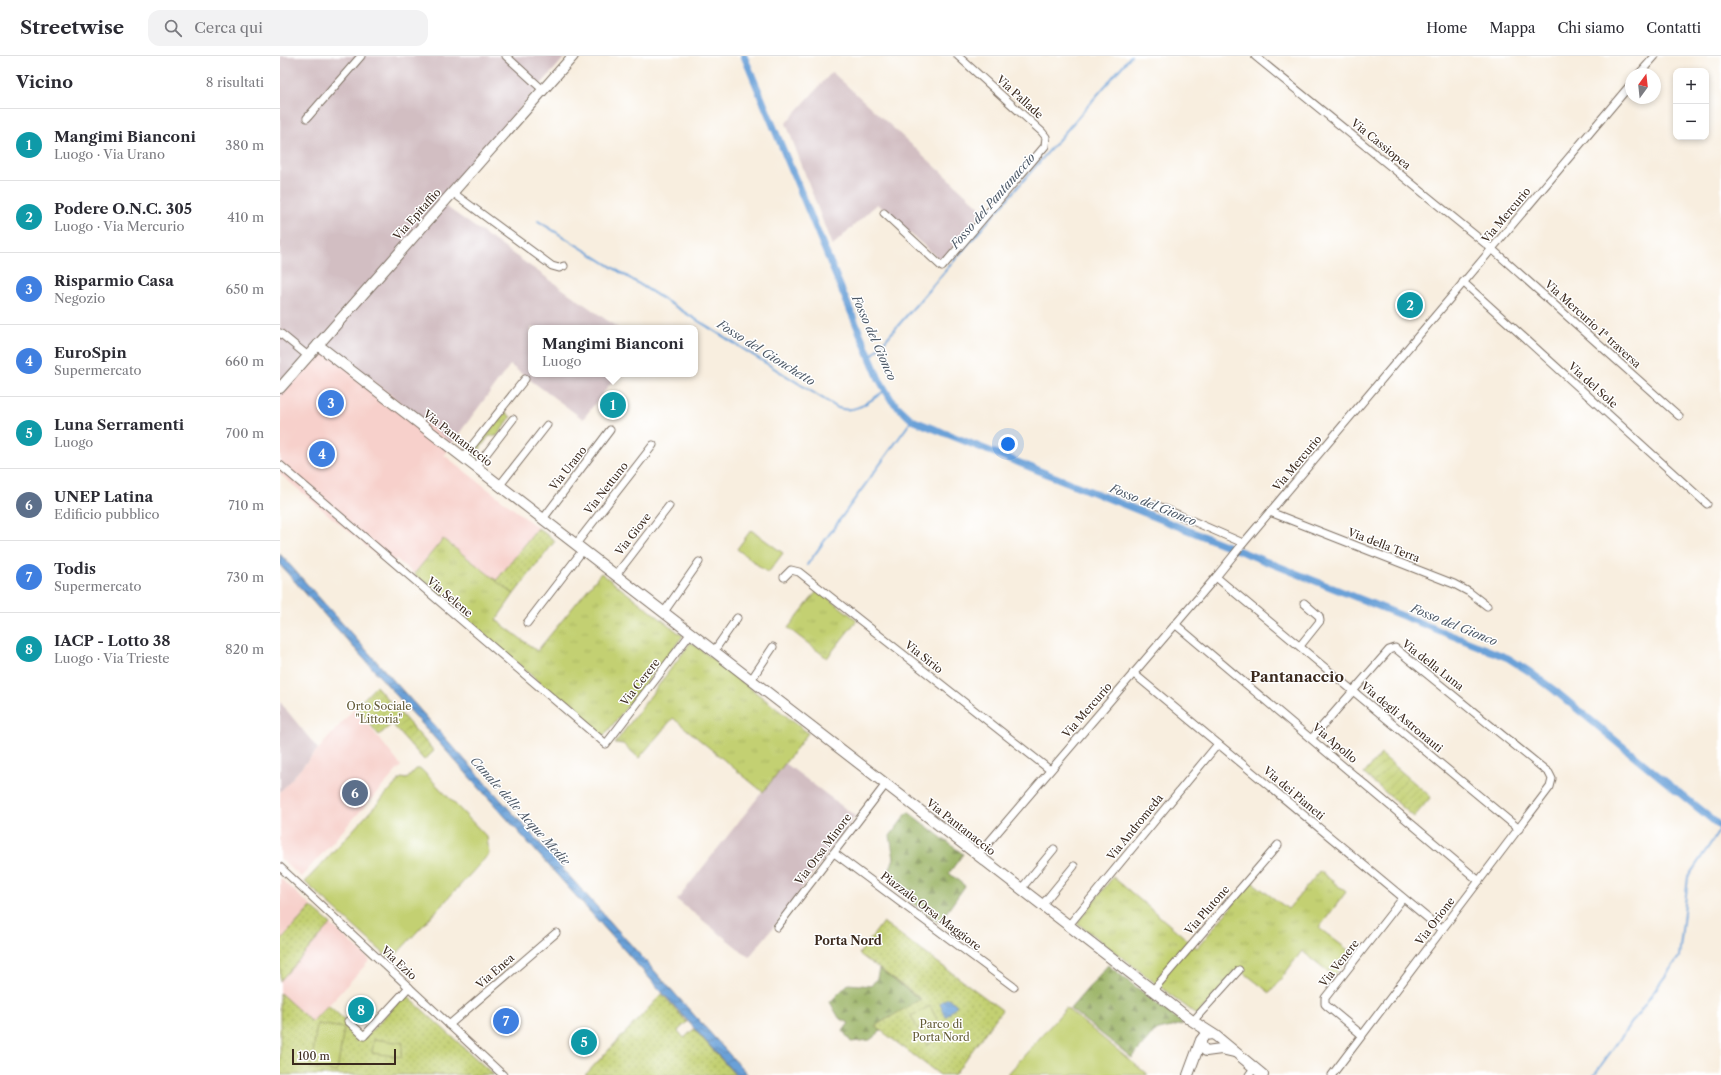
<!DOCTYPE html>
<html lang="it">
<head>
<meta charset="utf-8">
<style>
  :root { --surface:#fff; --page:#f2f2f3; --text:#2b2b33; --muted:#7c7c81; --line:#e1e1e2; --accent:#b45309 }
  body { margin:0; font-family:"Libre Caslon Text",serif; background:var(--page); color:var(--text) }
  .controls { position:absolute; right:12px; top:12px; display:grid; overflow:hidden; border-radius:8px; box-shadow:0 2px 6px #0003 }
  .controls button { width:36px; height:36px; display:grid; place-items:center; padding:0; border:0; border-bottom:1px solid var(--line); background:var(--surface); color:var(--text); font:20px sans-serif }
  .compass { position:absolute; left:1345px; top:12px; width:36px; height:36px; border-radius:50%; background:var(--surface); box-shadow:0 2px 6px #0003; rotate:15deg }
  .scale { position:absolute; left:12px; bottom:10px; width:104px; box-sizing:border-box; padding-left:4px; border:2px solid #3b2a1e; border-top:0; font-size:11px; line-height:14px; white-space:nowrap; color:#3b2a1e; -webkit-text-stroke:3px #fff; paint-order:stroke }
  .you { position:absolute; left:728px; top:388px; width:14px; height:14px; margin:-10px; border:3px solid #fff; border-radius:50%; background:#1a73e8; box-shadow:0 0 0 6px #1a73e833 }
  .badge { display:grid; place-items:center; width:26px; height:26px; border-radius:50%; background:var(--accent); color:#fff; font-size:13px; font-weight:700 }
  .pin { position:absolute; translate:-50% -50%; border:2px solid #fff; box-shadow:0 1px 4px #0006 }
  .popup { position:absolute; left:248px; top:269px; width:170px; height:52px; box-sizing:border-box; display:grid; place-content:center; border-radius:8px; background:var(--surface); filter:drop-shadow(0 1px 3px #0005); font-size:13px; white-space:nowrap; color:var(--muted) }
  .popup b { font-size:15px; color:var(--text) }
  .popup::after { content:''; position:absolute; left:50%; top:100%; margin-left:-8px; border:8px solid transparent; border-top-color:var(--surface) }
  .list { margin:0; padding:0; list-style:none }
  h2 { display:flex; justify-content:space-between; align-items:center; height:52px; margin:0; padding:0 16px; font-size:17px }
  h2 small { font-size:13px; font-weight:400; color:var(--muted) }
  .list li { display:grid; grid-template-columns:26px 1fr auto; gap:12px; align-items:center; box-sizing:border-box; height:72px; padding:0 16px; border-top:1px solid var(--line) }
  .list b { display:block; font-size:15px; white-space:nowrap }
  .list p { margin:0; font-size:13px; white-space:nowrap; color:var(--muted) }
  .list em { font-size:13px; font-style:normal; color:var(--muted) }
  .icon { flex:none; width:22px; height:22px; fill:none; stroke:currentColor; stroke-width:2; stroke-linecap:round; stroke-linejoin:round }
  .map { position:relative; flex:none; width:1441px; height:1019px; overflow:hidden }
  header { display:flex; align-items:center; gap:24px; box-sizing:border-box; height:56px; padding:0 20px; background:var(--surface); border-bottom:1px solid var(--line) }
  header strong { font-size:19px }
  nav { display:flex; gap:22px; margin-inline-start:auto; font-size:14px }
  .search { width:280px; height:36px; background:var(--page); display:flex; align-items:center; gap:10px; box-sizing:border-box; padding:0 14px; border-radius:12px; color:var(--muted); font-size:15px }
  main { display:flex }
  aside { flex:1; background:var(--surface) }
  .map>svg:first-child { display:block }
  .built { fill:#f7d0cb }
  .industrial { fill:#d2bec2 }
  .grass { fill:url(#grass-tufts); stroke:#7f7d48 }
  .forest { fill:url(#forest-firs); stroke:#6a6e41 }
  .park { fill:url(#park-dots); stroke:#7f7d48 }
  .garden { fill:url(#garden-furrows); stroke:#7f7d48 }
  .pitch { fill:#c3d072; stroke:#7f7d48 }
  .water { fill:url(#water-waves); stroke:#53667b }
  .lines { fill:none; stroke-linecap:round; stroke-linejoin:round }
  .stream { stroke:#6ba1d8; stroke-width:2 }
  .canal { stroke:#6ba1d8; stroke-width:7 }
  .street-casing { stroke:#7d6f62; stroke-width:9 }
  .secondary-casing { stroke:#7d6f62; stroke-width:12 }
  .street { stroke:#fff; stroke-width:7 }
  .secondary { stroke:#fff; stroke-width:10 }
  .labels { text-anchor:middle; stroke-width:3; stroke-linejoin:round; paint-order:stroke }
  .street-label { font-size:11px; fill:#3b2a1e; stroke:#fff }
  .park-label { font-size:11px; fill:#645c37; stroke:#fff }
  .water-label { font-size:12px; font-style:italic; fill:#4e5a68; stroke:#fff }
  .neighbourhood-label { font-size:12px; font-weight:bold; fill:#3b2a1e; stroke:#fff }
  .district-label { font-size:15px; font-weight:bold; fill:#3b2a1e; stroke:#fff }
</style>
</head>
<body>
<header>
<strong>Streetwise</strong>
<div class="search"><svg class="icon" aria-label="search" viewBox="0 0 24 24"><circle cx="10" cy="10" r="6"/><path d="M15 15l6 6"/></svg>Cerca qui</div>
<nav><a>Home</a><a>Mappa</a><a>Chi siamo</a><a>Contatti</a></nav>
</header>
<main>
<aside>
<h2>Vicino<small>8 risultati</small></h2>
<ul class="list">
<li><span class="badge" style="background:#0f9aa8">1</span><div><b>Mangimi Bianconi</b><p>Luogo · Via Urano</p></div><em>380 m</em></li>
<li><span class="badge" style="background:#0f9aa8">2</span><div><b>Podere O.N.C. 305</b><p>Luogo · Via Mercurio</p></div><em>410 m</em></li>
<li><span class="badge" style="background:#3f7fe0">3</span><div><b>Risparmio Casa</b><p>Negozio</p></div><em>650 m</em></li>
<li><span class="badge" style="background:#3f7fe0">4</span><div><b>EuroSpin</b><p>Supermercato</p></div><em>660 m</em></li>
<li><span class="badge" style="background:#0f9aa8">5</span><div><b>Luna Serramenti</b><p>Luogo</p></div><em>700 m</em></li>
<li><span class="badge" style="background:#5c6f8a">6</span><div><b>UNEP Latina</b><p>Edificio pubblico</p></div><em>710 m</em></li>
<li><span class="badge" style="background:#3f7fe0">7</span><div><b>Todis</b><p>Supermercato</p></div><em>730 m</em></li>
<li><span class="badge" style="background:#0f9aa8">8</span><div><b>IACP - Lotto 38</b><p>Luogo · Via Trieste</p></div><em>820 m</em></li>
</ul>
</aside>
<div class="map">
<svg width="1441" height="1019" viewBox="0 0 1441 1019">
  <defs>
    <pattern id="grass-tufts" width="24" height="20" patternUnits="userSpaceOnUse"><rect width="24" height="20" fill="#c3d072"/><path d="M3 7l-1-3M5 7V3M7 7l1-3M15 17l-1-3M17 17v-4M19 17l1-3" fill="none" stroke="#a8b362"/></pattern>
    <pattern id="forest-firs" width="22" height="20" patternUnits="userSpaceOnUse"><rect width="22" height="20" fill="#9ab264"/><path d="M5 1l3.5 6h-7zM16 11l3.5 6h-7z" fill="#7f9152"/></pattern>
    <pattern id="park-dots" width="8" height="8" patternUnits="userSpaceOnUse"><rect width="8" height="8" fill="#c3d072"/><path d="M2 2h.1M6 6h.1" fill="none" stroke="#a8b362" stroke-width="1.8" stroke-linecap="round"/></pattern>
    <pattern id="garden-furrows" width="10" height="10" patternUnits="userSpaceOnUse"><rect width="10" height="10" fill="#c3d072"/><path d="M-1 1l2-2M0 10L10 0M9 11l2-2" fill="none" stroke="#a8b362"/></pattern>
    <pattern id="water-waves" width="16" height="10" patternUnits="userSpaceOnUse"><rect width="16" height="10" fill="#6ba1d8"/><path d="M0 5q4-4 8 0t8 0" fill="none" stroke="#5983af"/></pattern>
  </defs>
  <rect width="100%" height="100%" fill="#fff"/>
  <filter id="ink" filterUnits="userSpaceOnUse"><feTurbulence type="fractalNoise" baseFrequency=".025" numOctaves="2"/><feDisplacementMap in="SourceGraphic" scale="8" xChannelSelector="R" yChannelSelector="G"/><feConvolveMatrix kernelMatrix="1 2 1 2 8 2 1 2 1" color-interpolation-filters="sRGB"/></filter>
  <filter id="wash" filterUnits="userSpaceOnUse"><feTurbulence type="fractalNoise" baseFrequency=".012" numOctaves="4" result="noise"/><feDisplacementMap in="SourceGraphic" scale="16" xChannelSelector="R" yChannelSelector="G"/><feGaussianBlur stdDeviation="0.9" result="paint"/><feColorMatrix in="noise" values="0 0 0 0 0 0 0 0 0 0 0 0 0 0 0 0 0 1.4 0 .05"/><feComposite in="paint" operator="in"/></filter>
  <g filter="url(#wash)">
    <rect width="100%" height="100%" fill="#f8eedf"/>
    <g class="built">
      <path d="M47 289 172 387 164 399 258 472 216 525 163 483 134 518 116 503 110 510 0 418V341Z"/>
      <path d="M75 652 121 710 21 821 0 802V736Z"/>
      <path d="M0 822 90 904 33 966 36 969 0 1008Z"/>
    </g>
    <g class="industrial">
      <path d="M0 0H286L158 145 338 272H251V318H338L303 363 230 309 172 387 48 289 0 341Z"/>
      <path d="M552 16 704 155 661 205 597 148 552 190 506 67Z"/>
      <path d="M0 646 38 693 0 736Z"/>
      <path d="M505 707 575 760 492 873 469 901 397 844Z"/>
    </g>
    <g class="grass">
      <path d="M225 356 231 361 217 380H209L200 393 201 400 197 404 188 398 199 384 202 383 219 361H221Z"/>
      <path d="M163 483 234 538 216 564 257 595 321 517 403 580 323 681 134 518Z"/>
      <path d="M538 534 577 564 547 602 508 572Z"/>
      <path d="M411 586 528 677 483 736 393 662 359 702 343 688 335 687Z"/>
      <path d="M1040 815 1066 836 1039 872 1072 897 1054 920 1022 895 990 937 958 912 917 959 797 867 833 821 917 892 972 826 1008 853Z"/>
    </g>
    <g class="forest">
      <path d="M628 756 683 798 669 817 685 830 659 867 630 845 628 836 608 818 614 802 610 780Z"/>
      <path d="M828 909 903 968 875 975 852 1002 790 953Z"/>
      <path d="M599 913 641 944 595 970 601 975 590 984 571 986 563 975 569 967 559 962 550 946 568 928 591 930 597 922Z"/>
    </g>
    <g class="park">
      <path d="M258 472 275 485 234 538 216 525Z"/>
      <path d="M31 851 51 868 0 925V885Z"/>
      <path d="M603 866 722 954 674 1019H660L595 970 641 943 579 898Z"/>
      <path d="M0 937 32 966 48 949 85 982 125 938 214 1019H0Z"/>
      <path d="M382 938 407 966 398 975 404 982 414 973 455 1019H305Z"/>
    </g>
    <g class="garden">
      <path d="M96 630 154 695 144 704 112 668 99 679 76 651Z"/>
      <path d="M1101 698 1151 741 1134 761 1084 718Z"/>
    </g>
    <g class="pitch">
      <path d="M471 474 503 497 488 517 457 493Z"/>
      <path d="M136 713H141L207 781 209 798 111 904 25 826 121 722 127 723Z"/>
      <path d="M650 950 665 979 647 989 631 960Z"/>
      <path d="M786 952 868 1019H727Z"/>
      <path d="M37 968 64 972 57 1016 31 1012Z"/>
      <path d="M94 983 123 987 121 1001 92 997Z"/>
    </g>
    <g class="water">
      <path d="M0 498 468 1019H456L0 509Z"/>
      <path d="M668 942 677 949 666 961 660 948 662 945Z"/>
    </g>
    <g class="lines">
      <g class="stream">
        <path d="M258 165 558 352C577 358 590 344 606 334"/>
        <path d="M590 302 851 0"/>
        <path d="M527 509 632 364"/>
        <path d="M1314 1019 1399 901 1408 821 1441 772"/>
      </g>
      <path class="canal" d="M464 0 599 323 612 345 632 364 1228 602 1250 616 1274 634 1441 771"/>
    </g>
  </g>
  <g filter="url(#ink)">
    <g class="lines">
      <g class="street-casing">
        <g id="street">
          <path d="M226 0 263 34"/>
          <path d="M975 0 1212 193 1399 360"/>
          <path d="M1359 18 1375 0"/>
          <path d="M27 62 81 0"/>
          <path d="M172 136 272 210 279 212 284 210"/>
          <path d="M604 157 662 211 765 90 766 81 762 76 678 0"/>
          <path d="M1183 226 1427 448"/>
          <path d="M0 277 28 300"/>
          <path d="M183 401 245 323"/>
          <path d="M0 409 326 688 411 577"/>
          <path d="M196 411 233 363"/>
          <path d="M220 429 267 369"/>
          <path d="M876 449 963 487"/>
          <path d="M990 456 1174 528 1189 536 1207 550"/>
          <path d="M263 463 330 374"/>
          <path d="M296 488 373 389"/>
          <path d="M336 519 389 450"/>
          <path d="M504 521 511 514 519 516 770 714"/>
          <path d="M936 521 1239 773"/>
          <path d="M384 556 419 506"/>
          <path d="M247 567 303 494"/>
          <path d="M895 568 1199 825"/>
          <path d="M1020 590 1040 565 1039 560 1024 547"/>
          <path d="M434 595 457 562"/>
          <path d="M853 617 1162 874"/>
          <path d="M471 624 493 591"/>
          <path d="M1032 682 1109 594 1115 592 1269 717 1272 723 1270 731 1052 1019"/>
          <path d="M554 797 734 931"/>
          <path d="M698 799 936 521 961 490 1351 28"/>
          <path d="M0 811 223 1019"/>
          <path d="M741 833 774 793"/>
          <path d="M762 849 794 810"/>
          <path d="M789 869 938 688"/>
          <path d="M497 871 606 728"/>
          <path d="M873 934 998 789"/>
          <path d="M68 965 84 980 129 931"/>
          <path d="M913 965 959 914"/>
          <path d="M169 969 276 877"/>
          <path d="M1082 979 1047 950 1045 948V942L1123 842"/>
          <path d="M969 1019 974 1012"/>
        </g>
      </g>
      <g class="secondary-casing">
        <g id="secondary">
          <path d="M38 289 911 964 936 980 983 1019"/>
          <path d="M0 332 293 0"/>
          <path d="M921 987 922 991 926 995 941 993 954 996"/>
          <path d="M908 1019 921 984 925 979 932 978"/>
        </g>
      </g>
      <use href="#street" class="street"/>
      <use href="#secondary" class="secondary"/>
    </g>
  </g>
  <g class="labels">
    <g class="street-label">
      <text transform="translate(740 41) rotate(42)" y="4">Via Pallade</text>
      <text transform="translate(1101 88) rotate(39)" y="4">Via Cassiopea</text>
      <text transform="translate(137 158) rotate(-48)" y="4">Via Epitaffio</text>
      <text transform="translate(1226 159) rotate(-50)" y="4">Via Mercurio</text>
      <text transform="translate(1313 268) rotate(42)" y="4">Via Mercurio 1ª traversa</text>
      <text transform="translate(1313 329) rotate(42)" y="4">Via del Sole</text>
      <text transform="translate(178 382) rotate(38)" y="4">Via Pantanaccio</text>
      <text transform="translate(1017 407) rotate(-50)" y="4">Via Mercurio</text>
      <text transform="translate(288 412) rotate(-52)" y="4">Via Urano</text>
      <text transform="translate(326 432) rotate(-52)" y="4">Via Nettuno</text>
      <text transform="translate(353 478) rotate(-52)" y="4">Via Giove</text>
      <text transform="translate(1104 489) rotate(21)" y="4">Via della Terra</text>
      <text transform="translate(170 541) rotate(40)" y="4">Via Selene</text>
      <text transform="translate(644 601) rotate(38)" y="4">Via Sirio</text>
      <text transform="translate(1153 609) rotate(38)" y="4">Via della Luna</text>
      <text transform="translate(360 626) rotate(-52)" y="4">Via Cerere</text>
      <text transform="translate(807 654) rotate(-49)" y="4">Via Mercurio</text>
      <text transform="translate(1122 661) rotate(40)" y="4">Via degli Astronauti</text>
      <text transform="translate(1055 687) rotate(40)" y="4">Via Apollo</text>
      <text transform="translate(1014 737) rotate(40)" y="4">Via dei Pianeti</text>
      <text transform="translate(681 771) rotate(38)" y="4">Via Pantanaccio</text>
      <text transform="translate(855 771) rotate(-51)" y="4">Via Andromeda</text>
      <text transform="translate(543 793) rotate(-53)" y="4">Via Orsa Minore</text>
      <text transform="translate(927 854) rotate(-49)" y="4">Via Plutone</text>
      <text transform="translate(651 855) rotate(37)" y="4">Piazzale Orsa Maggiore</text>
      <text transform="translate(1155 865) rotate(-53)" y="4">Via Orione</text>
      <text transform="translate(119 907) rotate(43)" y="4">Via Ezio</text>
      <text transform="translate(1059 907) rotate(-52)" y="4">Via Venere</text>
      <text transform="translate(215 915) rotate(-41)" y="4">Via Enea</text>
    </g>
    <g class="park-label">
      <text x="99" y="654">Orto Sociale<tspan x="99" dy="13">"Littoria"</tspan></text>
      <text x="661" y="972">Parco di<tspan x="661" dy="13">Porta Nord</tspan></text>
    </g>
    <g class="water-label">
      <text transform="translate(713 145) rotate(-49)" y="4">Fosso del Pantanaccio</text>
      <text transform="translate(594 282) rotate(66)" y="4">Fosso del Gionco</text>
      <text transform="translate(486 297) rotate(32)" y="4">Fosso del Gionchetto</text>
      <text transform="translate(873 449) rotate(22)" y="4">Fosso del Gionco</text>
      <text transform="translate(1174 569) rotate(22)" y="4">Fosso del Gionco</text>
      <text transform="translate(240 755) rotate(48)" y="4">Canale delle Acque Medie</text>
    </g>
    <g class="neighbourhood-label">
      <text x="568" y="889">Porta Nord</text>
    </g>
    <g class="district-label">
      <text x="1017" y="626">Pantanaccio</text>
    </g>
  </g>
</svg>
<div class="controls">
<button>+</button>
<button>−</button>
</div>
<svg class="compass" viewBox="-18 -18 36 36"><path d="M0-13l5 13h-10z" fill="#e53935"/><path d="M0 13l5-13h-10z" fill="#7c7c81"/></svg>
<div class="scale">100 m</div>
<div class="you"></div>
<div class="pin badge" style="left:333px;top:349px;background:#0f9aa8">1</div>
<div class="popup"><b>Mangimi Bianconi</b>Luogo</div>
<div class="pin badge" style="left:1130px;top:249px;background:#0f9aa8">2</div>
<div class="pin badge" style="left:51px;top:347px;background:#3f7fe0">3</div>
<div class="pin badge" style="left:42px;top:398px;background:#3f7fe0">4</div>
<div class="pin badge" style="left:304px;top:986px;background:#0f9aa8">5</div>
<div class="pin badge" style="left:75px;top:737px;background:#5c6f8a">6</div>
<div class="pin badge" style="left:226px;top:965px;background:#3f7fe0">7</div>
<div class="pin badge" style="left:81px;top:954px;background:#0f9aa8">8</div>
</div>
</main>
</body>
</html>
